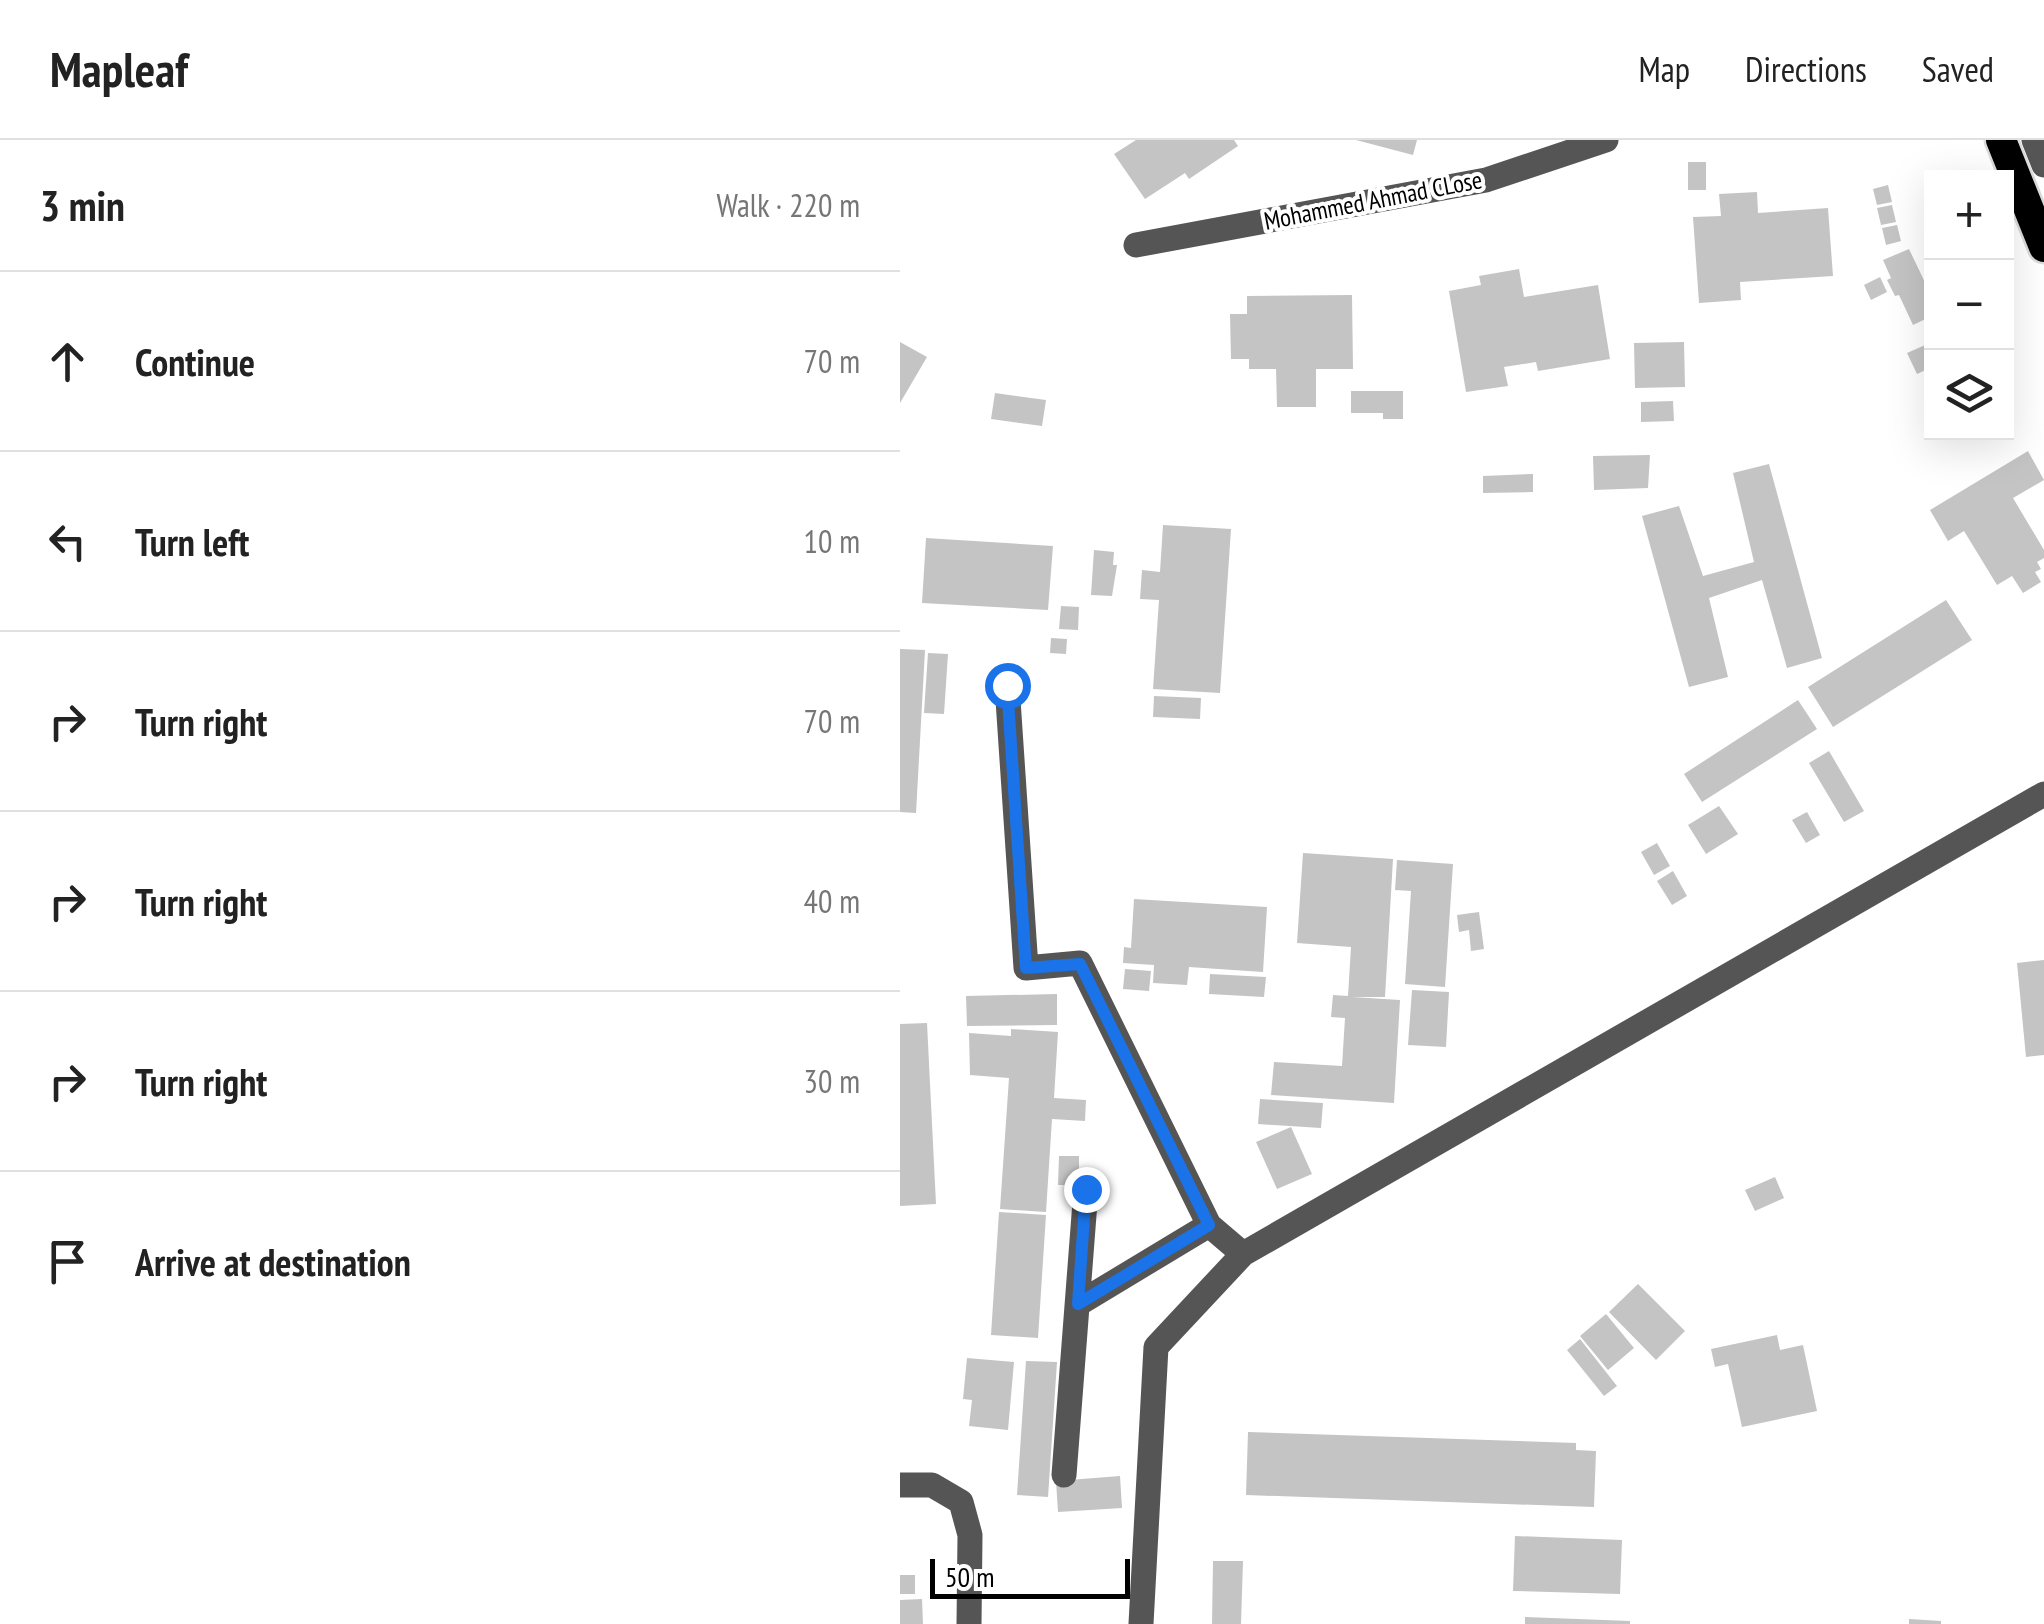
<!DOCTYPE html>
<html lang="en">
<head>
<meta charset="utf-8">
<style>
  :root { --surface:#fff; --page:#f6f6f6; --text:#222; --muted:#767676; --line:#e0e0e0 }
  body { margin:0; font-family:"PT Sans Narrow",sans-serif; background:var(--page); color:var(--text) }
  .controls { position:absolute; right:30px; top:30px; display:grid; overflow:hidden; border-radius:0px; box-shadow:0 10px 40px #0002 }
  .controls button { width:90px; height:90px; display:grid; place-items:center; padding:0; border:0; border-bottom:2px solid var(--line); background:var(--surface); color:var(--text); font:50px sans-serif }
  .scale { position:absolute; left:30px; bottom:25px; width:200px; box-sizing:border-box; padding-left:10px; border:5px solid #000; border-top:0; font-size:28px; line-height:35px; white-space:nowrap; color:#000; -webkit-text-stroke:8px #fff; paint-order:stroke }
  .stop { position:absolute; width:30px; height:30px; margin:-22px; border:8px solid #1a73e8; border-radius:50%; background:#fff }
  .stop.end { background:#1a73e8; border-color:#fff; box-shadow:0 2px 10px #0008 }
  .list { margin:0; padding:0; list-style:none }
  h2 { display:flex; justify-content:space-between; align-items:center; height:130px; margin:0; padding:0 40px; font-size:42px }
  h2 small { font-size:32px; font-weight:400; color:var(--muted) }
  .list li { display:grid; grid-template-columns:65px 1fr auto; gap:30px; align-items:center; box-sizing:border-box; height:180px; padding:0 40px; border-top:2px solid var(--line) }
  .list b { display:block; font-size:38px; white-space:nowrap }
  .list em { font-size:32px; font-style:normal; color:var(--muted) }
  .icon { flex:none; width:55px; height:55px; fill:none; stroke:currentColor; stroke-width:2; stroke-linecap:round; stroke-linejoin:round }
  .map { position:relative; flex:none; width:1144px; height:1484px; overflow:hidden }
  header { display:flex; align-items:center; gap:60px; box-sizing:border-box; height:140px; padding:0 50px; background:var(--surface); border-bottom:2px solid var(--line) }
  header strong { font-size:48px }
  nav { display:flex; gap:55px; margin-inline-start:auto; font-size:35px }
  main { display:flex }
  aside { flex:1; background:var(--surface) }
  .map>svg:first-child { display:block }
  .building { fill:#c4c4c4 }
  .lines { fill:none; stroke-linecap:round; stroke-linejoin:round }
  .highway-casing { stroke:#dbdbdb; stroke-width:35 }
  .minor { stroke:#555; stroke-width:25 }
  .highway { stroke:#000; stroke-width:30 }
  .route { stroke:#1a73e8; stroke-width:12 }
  .labels { text-anchor:middle; stroke-width:8; stroke-linejoin:round; paint-order:stroke }
  .street-label { font-size:25px; fill:#000; stroke:#fff }
</style>
</head>
<body>
<header>
<strong>Mapleaf</strong>
<nav><a>Map</a><a>Directions</a><a>Saved</a></nav>
</header>
<main>
<aside>
<h2>3 min<small>Walk · 220 m</small></h2>
<ul class="list">
<li><svg class="icon" aria-label="ahead" viewBox="0 0 24 24"><path d="M12 20V5M6 11l6-6 6 6"/></svg><div><b>Continue</b></div><em>70 m</em></li>
<li><svg class="icon" aria-label="left" viewBox="0 0 24 24"><path d="M17 20v-9H6M10 6l-5 5 5 5"/></svg><div><b>Turn left</b></div><em>10 m</em></li>
<li><svg class="icon" aria-label="right" viewBox="0 0 24 24"><path d="M7 20v-9h11M14 6l5 5-5 5"/></svg><div><b>Turn right</b></div><em>70 m</em></li>
<li><svg class="icon" aria-label="right" viewBox="0 0 24 24"><path d="M7 20v-9h11M14 6l5 5-5 5"/></svg><div><b>Turn right</b></div><em>40 m</em></li>
<li><svg class="icon" aria-label="right" viewBox="0 0 24 24"><path d="M7 20v-9h11M14 6l5 5-5 5"/></svg><div><b>Turn right</b></div><em>30 m</em></li>
<li><svg class="icon" aria-label="arrive" viewBox="0 0 24 24"><path d="M6 21V4h12l-3 4 3 4H6"/></svg><div><b>Arrive at destination</b></div></li>
</ul>
</aside>
<div class="map">
<svg width="1144" height="1484" viewBox="0 0 1144 1484">
  <rect width="100%" height="100%" fill="#fff"/>
  <path class="building" d="M236,0H334L338,6L289,39L285,33L245,59L214,14Z
    M456,0H517L513,15Z
    M788,22H806V50H788Z
    M988,45L992,62L977,65L973,49Z
    M857,52L858,73L928,68L933,136L840,142L841,160L799,163L793,77L821,76L819,54Z
    M992,65L996,82L981,85L977,68Z
    M997,85L1001,101L986,105L982,88Z
    M1009,109L1032,157V176L1013,185L999,155L995,156L987,140L991,138L983,120Z
    M619,129L624,157L698,145L710,219L638,231L636,222L604,227L608,246L566,252L549,151L581,145L579,136Z
    M980,137L987,152L971,160L964,145Z
    M452,155L453,229H416V267H377L376,229H349V219H331L330,174H347V156Z
    M0,202L27,217L0,263Z
    M784,202L785,247L735,248L734,203Z
    M1032,202V227L1017,234L1007,213Z
    M451,251H503V279H483V273H451Z
    M95,253L146,260L142,286L91,279Z
    M773,261L774,281L741,282V262Z
    M1128,311L1144,340L1113,358L1144,410V418L1137,422L1141,429L1135,432L1141,442L1123,453L1112,436L1097,445L1064,391L1048,401L1030,370Z
    M750,315L748,348L694,350L693,316Z
    M869,324L922,518L887,528L862,440L809,458L828,537L789,547L742,376L779,366L803,436L854,422L833,333Z
    M633,334V352L583,353V336Z
    M263,385L331,389L320,553L253,549L259,460L240,459L242,430L260,432Z
    M26,398L153,406L148,470L22,463Z
    M194,410L214,412L213,425H217L212,456L191,455Z
    M1046,460L1072,500L933,587L908,547Z
    M161,466L179,467L178,490L159,489Z
    M151,498L167,499L166,514L150,513Z
    M0,509L25,510L16,673L0,672Z
    M28,513L48,514L44,574L24,573Z
    M254,556L301,558L300,579L253,577Z
    M898,560L917,589L802,662L784,634Z
    M929,611L964,671L944,682L909,623Z
    M819,666L838,694L806,714L788,685Z
    M907,672L920,695L906,703L892,680Z
    M757,703L770,726L754,735L741,712Z
    M403,713L493,719L485,857H452L500,860L494,963L371,955L374,922L442,926L445,878L431,877L433,855L448,856L451,807L397,803Z
    M497,720L553,724L545,847L505,844L511,751L495,750Z
    M773,731L787,756L772,765L757,741Z
    M234,759L367,767L363,832L289,827L287,845L253,843L254,825L223,823L224,807L231,808Z
    M579,772L584,809L571,811L569,790L559,792L557,775Z
    M1144,820V915L1126,917L1117,823Z
    M225,829L251,831L249,851L223,849Z
    M310,834L366,837L364,857L309,854Z
    M512,850L549,852L546,907L508,905Z
    M157,854V885L67,886L66,856Z
    M27,883L36,1064L0,1066V884Z
    M111,889L158,892L154,958L186,960L185,981L152,979L146,1072L100,1069L109,938L70,935L69,893L111,896Z
    M360,959L423,963L421,988L358,984Z
    M391,987L412,1034L377,1049L356,1002Z
    M159,1016H179V1045H158Z
    M875,1037L884,1058L855,1071L845,1050Z
    M99,1072L146,1075L138,1198L91,1195Z
    M738,1144L785,1191L756,1220L709,1172Z
    M706,1174L734,1208L708,1230L680,1196Z
    M877,1195L880,1210L903,1205L917,1271L842,1287L828,1224L815,1227L811,1209Z
    M680,1199L717,1246L704,1256L667,1210Z
    M67,1218L114,1222L108,1290L69,1286L72,1260L63,1259Z
    M126,1221L157,1222L148,1357L117,1355Z
    M348,1292L676,1303V1310L696,1311L694,1367L346,1355Z
    M220,1336L222,1368L158,1372L156,1341Z
    M615,1396L722,1400L720,1454L613,1451Z
    M313,1421H343L341,1484H312Z
    M0,1435H15V1454H0Z
    M22,1459L23,1484H0V1460Z
    M625,1477L730,1481V1484H625Z
    M1009,1479L1041,1481V1484H1009Z"/>
  <g class="lines">
    <defs>
      <path id="highway" d="M1101,0L1144,107"/>
    </defs>
    <use href="#highway" class="highway-casing"/>
    <path class="minor" d="M1134,0L1144,25
      M236,105L586,40L706,0
      M107,545L126,828L180,823L309,1085L343,1114
      M178,1164L309,1085
      M164,1335L186,1049
      M0,1345H32L61,1362L70,1395L69,1484
      M241,1484L256,1207L343,1114L1144,654"/>
    <use href="#highway" class="highway"/>
  </g>
  <g class="lines">
    <path class="route" d="M107,545L126,828L180,824L309,1085L178,1164L186,1049"/>
  </g>
  <g class="labels">
    <g class="street-label">
      <text transform="translate(473 60) rotate(-11)" y="9">Mohammed Ahmad CLose</text>
    </g>
  </g>
</svg>
<div class="controls">
<button>+</button>
<button>−</button>
<button><svg class="icon" aria-label="layers" viewBox="0 0 24 24"><path d="M12 4l9 5-9 5-9-5zM3 14l9 5 9-5"/></svg></button>
</div>
<div class="scale">50 m</div>
<div class="stop" style="left:107px;top:545px"></div>
<div class="stop end" style="left:186px;top:1049px"></div>
</div>
</main>
</body>
</html>
